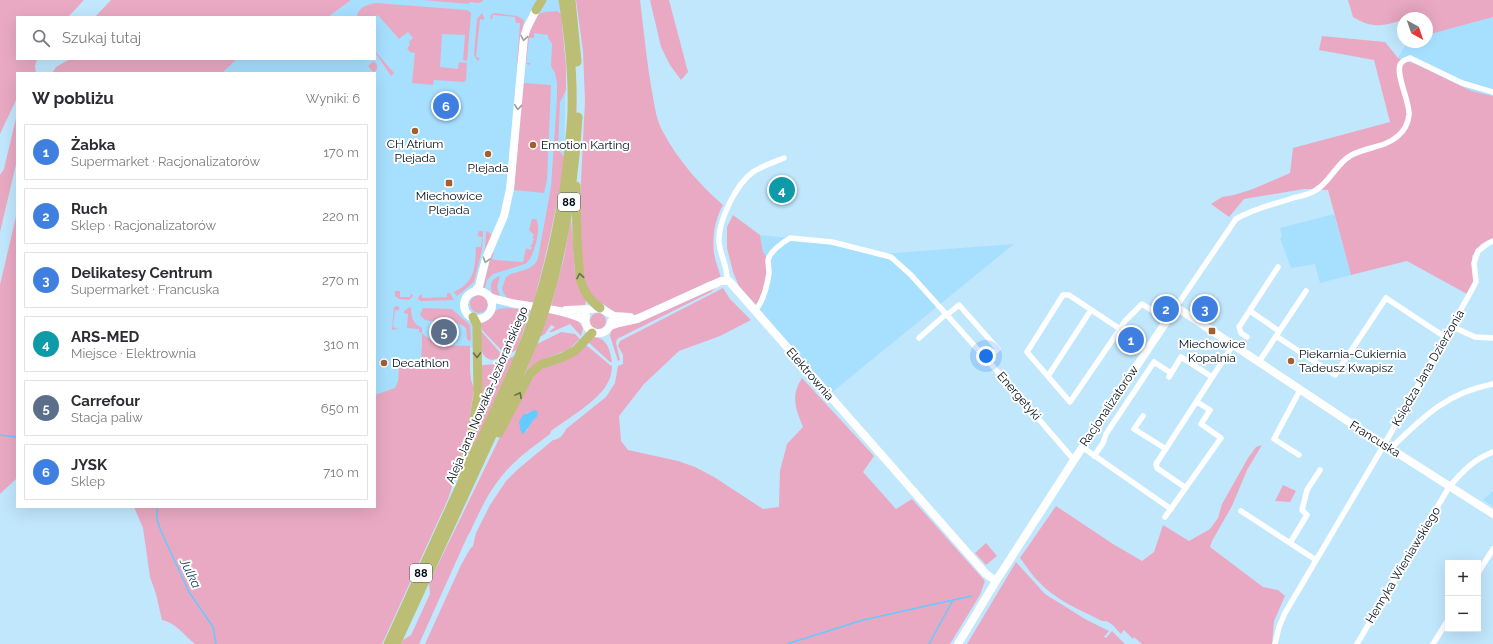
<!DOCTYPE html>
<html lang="pl">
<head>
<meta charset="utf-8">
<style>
  :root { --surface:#fff; --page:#f7f7f7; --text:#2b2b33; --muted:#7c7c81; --line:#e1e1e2; --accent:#db2777 }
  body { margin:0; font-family:Raleway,sans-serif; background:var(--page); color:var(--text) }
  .controls { position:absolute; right:12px; bottom:12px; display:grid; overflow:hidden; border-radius:0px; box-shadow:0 4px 16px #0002 }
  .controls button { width:36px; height:36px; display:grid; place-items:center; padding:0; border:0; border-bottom:1px solid var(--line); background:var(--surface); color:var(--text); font:20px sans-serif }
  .compass { position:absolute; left:1397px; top:12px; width:36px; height:36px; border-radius:50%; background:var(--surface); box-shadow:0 4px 16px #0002; rotate:140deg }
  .you { position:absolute; left:986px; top:356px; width:14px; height:14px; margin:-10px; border:3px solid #fff; border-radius:50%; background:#1a73e8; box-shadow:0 0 0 6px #1a73e833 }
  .badge { display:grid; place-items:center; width:26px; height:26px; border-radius:50%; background:var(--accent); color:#fff; font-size:13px; font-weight:700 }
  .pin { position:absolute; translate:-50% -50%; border:2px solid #fff; box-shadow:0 1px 4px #0006 }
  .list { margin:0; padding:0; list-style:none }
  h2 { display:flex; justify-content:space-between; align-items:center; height:52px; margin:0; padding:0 16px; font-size:17px }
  h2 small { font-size:13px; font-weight:400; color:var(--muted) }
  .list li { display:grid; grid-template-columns:26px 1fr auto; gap:12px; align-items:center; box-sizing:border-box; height:56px; margin:0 8px 8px; padding:0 8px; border:1px solid var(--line); border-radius:0px }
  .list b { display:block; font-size:15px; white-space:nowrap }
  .list p { margin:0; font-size:13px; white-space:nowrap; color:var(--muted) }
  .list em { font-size:13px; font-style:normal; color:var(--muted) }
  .icon { flex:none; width:22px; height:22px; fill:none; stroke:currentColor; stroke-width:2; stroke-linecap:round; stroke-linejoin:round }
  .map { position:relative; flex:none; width:1493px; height:644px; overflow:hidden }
  .search { position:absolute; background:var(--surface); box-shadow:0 4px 16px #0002; left:16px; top:16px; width:360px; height:44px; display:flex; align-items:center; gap:10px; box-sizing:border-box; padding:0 14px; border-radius:0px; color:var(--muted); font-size:15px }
  .panel { position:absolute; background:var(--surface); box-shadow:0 4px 16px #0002; left:16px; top:72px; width:360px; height:436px; border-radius:0px }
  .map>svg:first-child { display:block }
  .built { fill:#a7dfff }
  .green { fill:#e9a9c3; fill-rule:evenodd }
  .water { fill:#63cbfe }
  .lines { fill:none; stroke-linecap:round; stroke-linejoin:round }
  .stream { stroke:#63cbfe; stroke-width:1.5 }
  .street { stroke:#fff; stroke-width:5.5 }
  .secondary { stroke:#fff; stroke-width:8 }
  .primary { stroke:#bbbe74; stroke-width:9 }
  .oneway { stroke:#999fa2 }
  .oneway2 { stroke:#676f4a }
  .poi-dot { fill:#a45f31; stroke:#fff; stroke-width:1.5 }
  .labels { text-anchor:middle; stroke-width:4; stroke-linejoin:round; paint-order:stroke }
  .shield { fill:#fff; stroke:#4c565d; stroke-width:1 }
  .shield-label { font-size:11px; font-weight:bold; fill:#000e17 }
  .poi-label { font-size:12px; fill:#000e17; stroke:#fff }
  .street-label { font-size:12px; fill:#000e17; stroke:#fff }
  .water-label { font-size:13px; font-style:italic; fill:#1e495f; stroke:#fff }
</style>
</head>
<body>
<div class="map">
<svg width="1493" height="644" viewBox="0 0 1493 644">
  <rect width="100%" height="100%" fill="#c1e7fd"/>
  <path class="built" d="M351,0H559L566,67L564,164L536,294L530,313L514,310L481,325L482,349L436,343L422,333L421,346L422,350L419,383L375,398V73H222L237,59H375V17H328Z
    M1493,17V96L1471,91L1418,65L1398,58L1407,42H1427V35Z
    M1334,214L1351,275L1320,283L1315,264L1291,268L1280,238L1282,237L1280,228Z
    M760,235L832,242L881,254L1014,244L831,393L758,307L768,259L763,252Z
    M1493,491V506L1483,500Z"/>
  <path class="green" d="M0,0H84L68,17H17V59H37L35,66L36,73H17V98L0,134Z
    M111,0H351L328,17H95Z
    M423,0H483L482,2L478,3L469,2V4Z
    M576,0H640C644,32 647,65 653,97C655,109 657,121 663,132C678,160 699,184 723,205C715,219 712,237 714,253C715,261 719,270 721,278L708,282L641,313L630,316L614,313L605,305L596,301L590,294L585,280L581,263L580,200L585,101L583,51Z
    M650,0H669L688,72L681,80L670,65L661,47Z
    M1348,0H1493V17L1427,35V18H1403V20C1382,26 1373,29 1353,17Z
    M375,3L467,10L471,13L467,61L463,60L465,35L442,34L440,67L458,69L459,62L467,63L466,80L464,82L434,80L433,85L412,83L415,53L410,52L407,48L410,45L409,42L413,38L408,32L399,39L378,15L375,18L357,17C358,7 367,5 375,3Z
    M557,11L561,14L566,67V90L560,102L558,149L564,157V164C556,211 546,258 533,304C520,302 505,303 502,288L506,277C515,270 534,272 538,258L551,187L557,98V83L555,73L551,66L552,44L548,38V35L534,33V38H529L526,63H531L529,65L525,63C526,51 528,18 541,13C546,11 552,12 557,11Z
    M482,13L484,18V20L480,19L476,57L480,58L478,61L476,59L474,54L477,19Z
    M494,13L517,16L524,20L519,61L517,63L520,23H516L515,17L493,15L492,19H490L491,15Z
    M1322,36L1385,42L1398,58L1418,65L1471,91L1493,96V239L1481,244L1472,256V267L1474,281L1467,294L1407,261L1351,275L1328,190L1304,189L1244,199L1229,217L1211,204L1222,197L1234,195L1253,189L1290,173L1293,148L1390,122L1374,60L1319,50Z
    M375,51L394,73L391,76L375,52Z
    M70,59H237L222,73H52L56,67Z
    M374,61L377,65V69L374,73L368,66Z
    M523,83L551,85L547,180L544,193L514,190Z
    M17,114V160L0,232V175L4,169Z
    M17,212V478L0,494V285Z
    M733,215L760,235L763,252L768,259L769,272L758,307L739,286L733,272L727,248V227Z
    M571,218L575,274L578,284L586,300L585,305L574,308L551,306L564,258Z
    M532,219H536C542,227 534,259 525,264L493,274L487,280L485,288H483L492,252L494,253L492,259L494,260L523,262L526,248L530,250L532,248L530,246L533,243L532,242L534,239L532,237L534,235L529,230Z
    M479,231H483L482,250L474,282L457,296L454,292C475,282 475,268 476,247H481L482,237L477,236Z
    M487,231L492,235L482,263L485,248L486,232Z
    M500,276L497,287L500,297L493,296C489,287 490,279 500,276Z
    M716,287L711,292L617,339L616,343L620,360L618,361L610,336L611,331L615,327Z
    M723,288L730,299L751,320L720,336L679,351L644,384L619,416L621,441L628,450L678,461L695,467L714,477L763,509L779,507L780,471L787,444L803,427C796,409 790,397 802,378L874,456L863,472L896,509L912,499L985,581L980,595L950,644H425L461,565L470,549L473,546L476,533L490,505L506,481L517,470L553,440C559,440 564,434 566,429L606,397L615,383L618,366L623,364V355L618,346L620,341Z
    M395,291H400V297H410L411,293L413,296L409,300L399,299L395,296Z
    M447,293H450L454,300L421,301L418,299L419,296L422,294V298L447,297Z
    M470 304a9 9 0 1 1 18 0a9 9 0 1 1-18 0Z
    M397,306L399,307V310H395L393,327L398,329L392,330L394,307Z
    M410,307L411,308C411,317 413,324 422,328V333C437,347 451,345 470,346V370L471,380L474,388L469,422L460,462L448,499L382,644H195C184,635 176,623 162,620L156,594L150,577L143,528L134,507H375V395L395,388L398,381L399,366L421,368L422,333L419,332V329L407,328L408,314L404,313V311Z
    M423,308L451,309L453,310L470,325L471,340L469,341L467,339L466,328C450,315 431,329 420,315Z
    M508,308L530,310L517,350L506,355L482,330L481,324L498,309Z
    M590 321a8 8 0 1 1 16 0a8 8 0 1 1-16 0Z
    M548,313C562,315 576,314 583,328L581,336L570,324L552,332H549L555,327L551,325L545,334L538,338Z
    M481,332H482L504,357L492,360C478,357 481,343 481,332Z
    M561,332L575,334L580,339L569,349L547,358L518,391L537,344Z
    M595,337C608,339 610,351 612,362H610L587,341Z
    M585,344L610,365L612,366C612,372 610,379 607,384C598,401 567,419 551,431L550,434C533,447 514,460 501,477C487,494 479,513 470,532L468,535L419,644H401L403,640L411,635L430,594L429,583L500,437L534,376L537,372ZM531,412L533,420L529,425L527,431L521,432L526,413Z
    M514,356L511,365L472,451L481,367L483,365L497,364Z
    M1262,445L1247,470L1232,506L1212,541L1210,547L1263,587L1278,590L1285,596L1274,621L1272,644H1142L1134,637L1133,639L1124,630L1121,634C1115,628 1111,620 1102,621C1078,609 1055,600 1037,580C1030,573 1026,565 1020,558L1056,506L1113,544L1142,561L1154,552L1163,525L1189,541L1210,529L1218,518L1222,504L1248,458L1256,447Z
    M1283,485L1296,491L1290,502L1275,501Z
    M986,543L997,556L986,565L975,553Z
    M1016,562L1045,594L1085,619L1109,631L1104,637L1106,638L1112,631L1125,644H967Z"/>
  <path class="water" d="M535,410L538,412L537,417C530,422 529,429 523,434L521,432L519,422L523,415Z"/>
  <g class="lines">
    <path class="stream" d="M0,435L17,437
      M157,507V520L161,531L189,592L213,627L216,644
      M787,644L863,620L971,596
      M929,644L953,600"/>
    <path class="street" d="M727,281C728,267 720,255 719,242C718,221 736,184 753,172C762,166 774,162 784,158
      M1306,291L1276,336L1335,375L1386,298L1445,337
      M1176,307L1236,219C1255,208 1272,205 1293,198C1301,196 1309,195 1316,190C1330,182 1336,164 1350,156C1364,147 1385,148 1398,136C1404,131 1408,124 1409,115C1410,102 1396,76 1400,65C1402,60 1406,60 1410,58L1462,83L1493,92
      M755,311C764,300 767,287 769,273C769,269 768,264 768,260C770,251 782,243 790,238L832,242L891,257L911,275L946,314L1005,380L1074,460
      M1250,311L1279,331
      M947,315L959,305L998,349L986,359
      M1451,326L1475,337L1493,338
      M1120,329L1069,295H1063L1027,352L1070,402L1120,329L1125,321L1142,304L1167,320
      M1247,337L1241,333L1239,327L1278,267
      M919,338L946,314
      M1259,362L1276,336
      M1048,376L1091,310
      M1169,377L1181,357L1212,377
      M1143,416L1134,429L1166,449
      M1082,447L1171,509
      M1390,449C1423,417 1446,393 1493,384
      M1299,455L1274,439L1300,390
      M1094,456L1103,443L1106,434L1154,362L1171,373
      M1186,488L1157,468L1156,464L1233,345
      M1241,511L1316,560
      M1165,517L1221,438L1201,424L1210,410L1197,402
      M1290,543L1307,515L1302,510L1307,490L1320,470
      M1478,573L1493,549
      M1275,644L1279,627L1285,613L1384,445L1469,295L1476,282L1474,263L1478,251L1487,244L1493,241
      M1357,644L1449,487C1463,471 1474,459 1493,452
      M1433,644L1448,620"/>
    <path class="secondary" d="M464 305a14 14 0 1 1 28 0a14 14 0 1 1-28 0Z
      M474,292L479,286L486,258L504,216L510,189L524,37L527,28L536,10
      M490,297C497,300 504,301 511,303C536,307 562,309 585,320
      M566,310L591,309L600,308L614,316L630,317
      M586,316C581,334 607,341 611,322
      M610,326L619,323L637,319L721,281H729L986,574L996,581
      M958,644L996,581L1074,460L1176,307L1355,426L1493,514"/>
    <path class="primary" d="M571,0L577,62
      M536,10L542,0
      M576,186L577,241L580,278C583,290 590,301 600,308
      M499,433L530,374L540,365L563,357L576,350L592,333
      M461,475L472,432L478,394L477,331V325L473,317
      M388,644L514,368C543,301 559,232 568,160C569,143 572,126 572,109C573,73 569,36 563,0
      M396,644C428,574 461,503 493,433C509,396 528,359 541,322C563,256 574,186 578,117"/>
  </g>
  <defs><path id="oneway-chevron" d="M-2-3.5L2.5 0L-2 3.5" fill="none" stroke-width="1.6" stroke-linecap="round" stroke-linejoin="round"/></defs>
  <g class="oneway">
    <use href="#oneway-chevron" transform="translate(524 38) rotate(100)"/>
    <use href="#oneway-chevron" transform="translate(518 107) rotate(96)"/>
    <use href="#oneway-chevron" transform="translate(486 260) rotate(107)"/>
  </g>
  <g class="oneway2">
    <use href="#oneway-chevron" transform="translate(580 276) rotate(-101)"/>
    <use href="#oneway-chevron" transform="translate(477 355) rotate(89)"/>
    <use href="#oneway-chevron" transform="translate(519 395) rotate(-62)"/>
  </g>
  <g class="poi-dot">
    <circle cx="415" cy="131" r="4"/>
    <circle cx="533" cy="145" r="4"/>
    <circle cx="488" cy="154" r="4"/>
    <rect x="445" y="179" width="8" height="8" rx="2"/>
    <rect x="1208" y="327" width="8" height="8" rx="2"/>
    <circle cx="1291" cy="361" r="4"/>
    <circle cx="384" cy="363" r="4"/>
  </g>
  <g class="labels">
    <g class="shield">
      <rect x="558" y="193" width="22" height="18" rx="3"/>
      <rect x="410" y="564" width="22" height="18" rx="3"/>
    </g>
    <g class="shield-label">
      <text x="569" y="206">88</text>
      <text x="421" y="577">88</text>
    </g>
    <g class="poi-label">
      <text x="415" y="148">CH Atrium<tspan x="415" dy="14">Plejada</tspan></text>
      <text x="541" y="149" text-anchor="start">Emotion Karting</text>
      <text x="488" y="172">Plejada</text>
      <text x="449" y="200">Miechowice<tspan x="449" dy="14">Plejada</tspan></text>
      <text x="1212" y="348">Miechowice<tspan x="1212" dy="14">Kopalnia</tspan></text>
      <text x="1299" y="358" text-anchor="start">Piekarnia-Cukiernia<tspan x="1299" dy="14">Tadeusz Kwapisz</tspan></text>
      <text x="392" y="367" text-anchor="start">Decathlon</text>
    </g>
    <g class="street-label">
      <text transform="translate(1428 368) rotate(-60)" y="4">Księdza Jana Dzierżonia</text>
      <text transform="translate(810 374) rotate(49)" y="4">Elektrownia</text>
      <text transform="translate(487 395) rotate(-67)" y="4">Aleja Jana Nowaka-Jeziorańskiego</text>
      <text transform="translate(1019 396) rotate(49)" y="4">Energetyki</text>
      <text transform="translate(1109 406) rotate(-56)" y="4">Racjonalizatorów</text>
      <text transform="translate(1375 439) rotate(32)" y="4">Francuska</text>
      <text transform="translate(1403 565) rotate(-59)" y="4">Henryka Wieniawskiego</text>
    </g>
    <g class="water-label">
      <text transform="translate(191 573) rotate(64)" y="5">Julka</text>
    </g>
  </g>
</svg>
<div class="controls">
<button>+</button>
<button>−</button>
</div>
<svg class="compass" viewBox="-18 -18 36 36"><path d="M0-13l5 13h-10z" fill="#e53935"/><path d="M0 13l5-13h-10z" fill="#7c7c81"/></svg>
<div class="you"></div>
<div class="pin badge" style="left:1131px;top:340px;background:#3f7fe0">1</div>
<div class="pin badge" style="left:1166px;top:309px;background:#3f7fe0">2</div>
<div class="pin badge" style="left:1205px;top:309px;background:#3f7fe0">3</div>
<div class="pin badge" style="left:782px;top:190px;background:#0f9aa8">4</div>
<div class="pin badge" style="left:444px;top:332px;background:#5c6f8a">5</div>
<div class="pin badge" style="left:446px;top:106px;background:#3f7fe0">6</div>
<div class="search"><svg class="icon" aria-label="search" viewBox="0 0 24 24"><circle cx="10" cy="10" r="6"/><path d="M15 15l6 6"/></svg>Szukaj tutaj</div>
<section class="panel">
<h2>W pobliżu<small>Wyniki: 6</small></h2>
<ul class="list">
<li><span class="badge" style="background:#3f7fe0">1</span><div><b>Żabka</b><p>Supermarket · Racjonalizatorów</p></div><em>170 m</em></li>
<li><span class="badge" style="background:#3f7fe0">2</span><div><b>Ruch</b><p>Sklep · Racjonalizatorów</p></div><em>220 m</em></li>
<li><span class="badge" style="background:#3f7fe0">3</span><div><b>Delikatesy Centrum</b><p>Supermarket · Francuska</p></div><em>270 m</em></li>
<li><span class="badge" style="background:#0f9aa8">4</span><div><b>ARS-MED</b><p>Miejsce · Elektrownia</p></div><em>310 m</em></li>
<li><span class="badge" style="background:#5c6f8a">5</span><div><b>Carrefour</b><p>Stacja paliw</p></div><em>650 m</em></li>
<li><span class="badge" style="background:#3f7fe0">6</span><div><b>JYSK</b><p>Sklep</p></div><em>710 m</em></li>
</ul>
</section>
</div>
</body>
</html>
